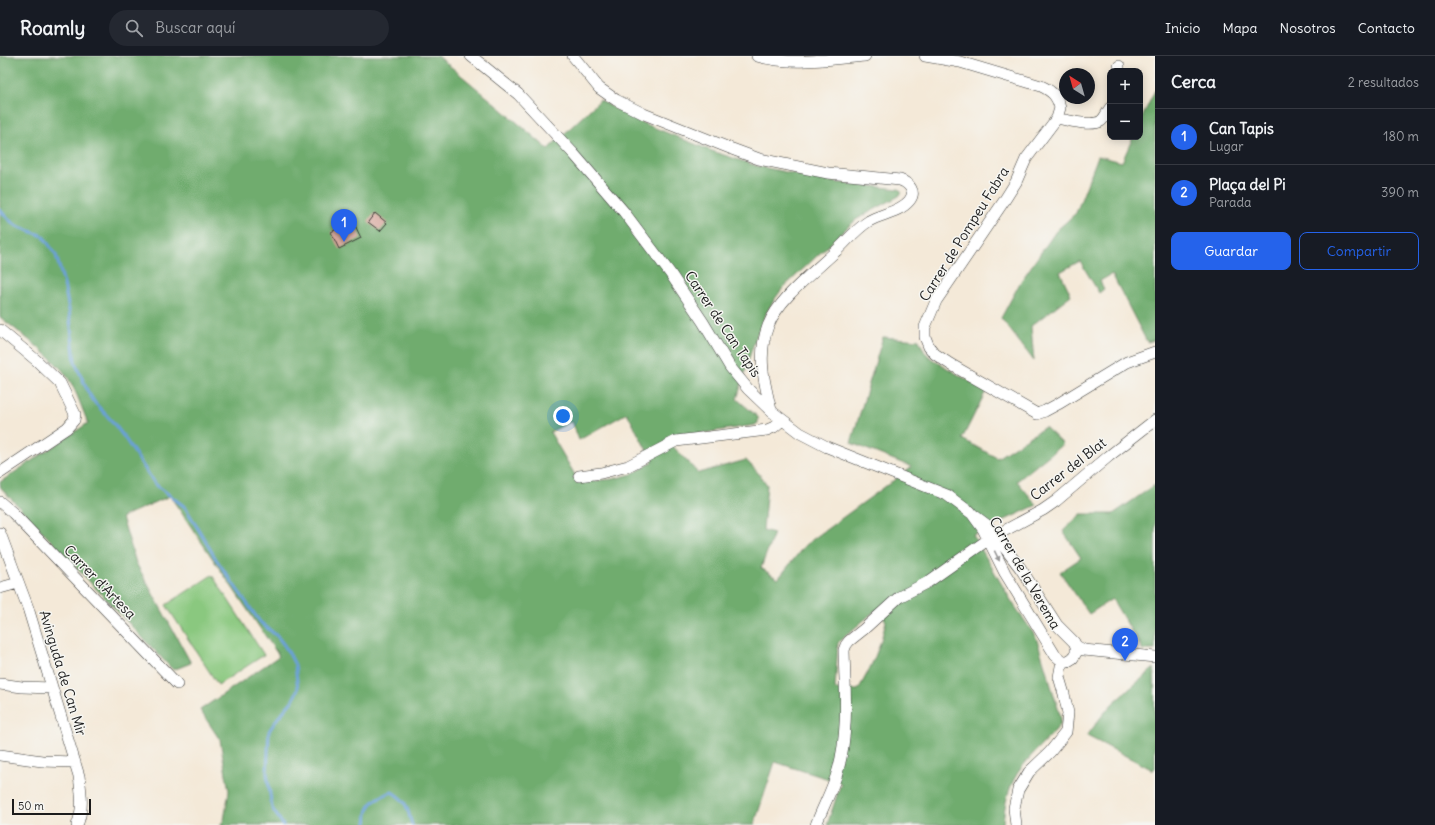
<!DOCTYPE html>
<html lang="es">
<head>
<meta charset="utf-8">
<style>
  :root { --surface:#171b24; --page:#242831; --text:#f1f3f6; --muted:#9ea1a6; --line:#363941; --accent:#2563eb }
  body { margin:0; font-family:Delius,sans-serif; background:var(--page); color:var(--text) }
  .controls { position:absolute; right:12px; top:12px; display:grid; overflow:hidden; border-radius:8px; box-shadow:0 2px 10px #0003 }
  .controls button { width:36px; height:36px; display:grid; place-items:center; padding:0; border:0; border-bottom:1px solid var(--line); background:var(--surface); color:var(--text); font:20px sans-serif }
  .compass { position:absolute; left:1059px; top:12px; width:36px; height:36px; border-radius:50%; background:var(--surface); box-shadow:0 2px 10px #0003; rotate:323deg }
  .scale { position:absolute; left:12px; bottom:10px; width:79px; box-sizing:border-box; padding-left:4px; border:2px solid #1c1c1c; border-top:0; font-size:11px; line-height:14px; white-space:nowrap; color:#1c1c1c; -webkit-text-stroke:3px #f6f6f2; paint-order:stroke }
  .you { position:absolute; left:563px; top:360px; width:14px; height:14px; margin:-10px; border:3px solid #fff; border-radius:50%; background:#1a73e8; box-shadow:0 0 0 6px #1a73e833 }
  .badge { display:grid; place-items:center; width:26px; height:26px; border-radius:50%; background:var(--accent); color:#fff; font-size:13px; font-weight:700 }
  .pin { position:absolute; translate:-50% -33px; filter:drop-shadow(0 1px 2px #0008) }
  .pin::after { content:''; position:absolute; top:21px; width:14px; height:12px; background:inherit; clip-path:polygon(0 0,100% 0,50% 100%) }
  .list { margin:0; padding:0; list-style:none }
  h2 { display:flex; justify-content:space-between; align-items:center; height:52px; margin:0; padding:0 16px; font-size:17px }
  h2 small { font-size:13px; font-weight:400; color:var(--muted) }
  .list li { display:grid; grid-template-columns:26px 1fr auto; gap:12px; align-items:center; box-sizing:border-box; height:56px; padding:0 16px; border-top:1px solid var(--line) }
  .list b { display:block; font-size:15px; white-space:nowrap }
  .list p { margin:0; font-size:13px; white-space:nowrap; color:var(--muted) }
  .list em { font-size:13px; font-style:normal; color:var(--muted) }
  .actions { display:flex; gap:8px; padding:12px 16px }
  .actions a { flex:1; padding:9px 0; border:1px solid var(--accent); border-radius:8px; text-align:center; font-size:14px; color:var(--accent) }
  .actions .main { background:var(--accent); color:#fff }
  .icon { flex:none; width:22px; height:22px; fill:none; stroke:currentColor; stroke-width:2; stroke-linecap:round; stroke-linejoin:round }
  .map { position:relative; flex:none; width:1155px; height:769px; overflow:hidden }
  header { display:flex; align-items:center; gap:24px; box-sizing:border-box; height:56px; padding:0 20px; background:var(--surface); border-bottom:1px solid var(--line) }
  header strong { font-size:19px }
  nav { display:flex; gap:22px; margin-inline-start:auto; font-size:14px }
  .search { width:280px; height:36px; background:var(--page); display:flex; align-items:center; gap:10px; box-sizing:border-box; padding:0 14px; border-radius:22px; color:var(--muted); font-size:15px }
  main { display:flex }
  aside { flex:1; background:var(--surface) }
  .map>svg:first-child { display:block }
  .green { fill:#8ac87f; stroke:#53724e }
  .forest { fill:#6fac6e; stroke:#466445; fill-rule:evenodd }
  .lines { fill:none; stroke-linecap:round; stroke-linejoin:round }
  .stream { stroke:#6ba0d8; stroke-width:3 }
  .building { fill:#d5a399 }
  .street-casing { stroke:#3c3b38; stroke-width:12 }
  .street { stroke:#fff; stroke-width:11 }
  .oneway { fill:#999 }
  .labels { text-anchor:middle; stroke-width:3; stroke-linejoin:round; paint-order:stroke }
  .street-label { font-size:14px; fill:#1c1c1c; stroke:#f6f6f2 }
</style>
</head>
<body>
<header>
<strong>Roamly</strong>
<div class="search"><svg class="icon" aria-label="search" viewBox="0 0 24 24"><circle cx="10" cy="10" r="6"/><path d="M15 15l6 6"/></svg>Buscar aquí</div>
<nav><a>Inicio</a><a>Mapa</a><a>Nosotros</a><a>Contacto</a></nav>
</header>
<main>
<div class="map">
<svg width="1155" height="769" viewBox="0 0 1155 769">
  <rect width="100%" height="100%" fill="#f6f6f2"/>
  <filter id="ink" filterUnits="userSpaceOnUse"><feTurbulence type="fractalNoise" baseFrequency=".025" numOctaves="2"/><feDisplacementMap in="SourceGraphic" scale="8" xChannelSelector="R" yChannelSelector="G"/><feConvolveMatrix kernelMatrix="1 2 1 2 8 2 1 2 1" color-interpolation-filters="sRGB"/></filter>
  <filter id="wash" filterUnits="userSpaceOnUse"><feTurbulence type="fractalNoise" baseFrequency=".012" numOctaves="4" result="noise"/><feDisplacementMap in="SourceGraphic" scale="16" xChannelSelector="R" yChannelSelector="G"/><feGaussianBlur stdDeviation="0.9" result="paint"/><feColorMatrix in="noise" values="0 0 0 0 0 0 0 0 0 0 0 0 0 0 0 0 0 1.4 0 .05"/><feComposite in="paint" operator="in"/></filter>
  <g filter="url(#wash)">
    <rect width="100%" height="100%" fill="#f4e9d8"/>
    <path class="green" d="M212,519L264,599L218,629L166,549Z"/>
    <path class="forest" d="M0,0H438L498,50L548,93L600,44L633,63L712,95L757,110L834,126L899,133L902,136L899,140L857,163L849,170L784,231C757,262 749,305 737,343L758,361V367L755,369L666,383L698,417L746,404L761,420L767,429L763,474L774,477L761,512L778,523L805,489L912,411L851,387L883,281L919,284L924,295L932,303L986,335L962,383L997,402L1045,371L1063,388L1017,425L1037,449L973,479L1012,546L1036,581L1061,662L1060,669C1048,684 1033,696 1022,711C1009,727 1004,749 1003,769H827L841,727L775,706L754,769H220L224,764L229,735L220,684L200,654L279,600L170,440L122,461L136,507L191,607L173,614L1,432L0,426L88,367C81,351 75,329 63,315C45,295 21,278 0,261ZM627,357L653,406L632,418L613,423L579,426L550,376L572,365L579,384ZM876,554L886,565C880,592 872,610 858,634L835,633L838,587L843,582Z
      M1155,34V284L1147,286L1112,218L1100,225L1104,233L1099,237L1080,205L1060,216L1071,239L1031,270L1034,305L1001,262L1021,225L1056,175L1076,157L1098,100L1122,106L1133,81H1140V66Z
      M1155,429V594H1143L1112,543L1089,558L1060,516L1081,502L1063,475L1081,458H1113Z
      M1154,612L1155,712L1153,714L1087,680L1101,661L1113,647Z"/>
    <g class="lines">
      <path class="stream" d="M0,154L9,164L17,170L43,180L56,199L64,228L69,254L75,306L88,336L95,347L111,364L124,381L155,428L185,451L216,503L260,566L277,580L284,589L290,599L295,609L298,633L293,644L277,663L269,675L267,717L272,752L283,769
        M367,769C364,749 375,742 392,736C408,746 407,752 412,769"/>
    </g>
    <g id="blocks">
      <path class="building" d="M375,157L387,167L380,175L368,166Z
        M353,165L361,182L339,193L331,176Z"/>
    </g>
  </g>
  <g filter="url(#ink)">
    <use href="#blocks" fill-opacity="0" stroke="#3c3b38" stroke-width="1"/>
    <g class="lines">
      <defs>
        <path id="street" d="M471,0L518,38L573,97L624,156L670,217L703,266L730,311L748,333L771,355L800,377L827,391L947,439L987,469L1021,513L1057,569L1074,586L1076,590V597L1073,602L1068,605H1062L1055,599L1005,517L983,473L970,455
          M573,0L599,32L616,44L644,58L732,93L759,103L828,117L900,124C909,127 917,136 909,145C900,156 881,158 869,165C856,173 846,186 835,196C814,216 778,243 768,270C757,299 764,326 771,354
          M757,0C792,10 830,3 865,0
          M925,0L960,6L1041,30C1052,35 1057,40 1060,52L1057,62L1026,103L1016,126L1004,145L936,245L925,271V281L929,291L935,298L950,308L1037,358L1045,355L1058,348L1127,306L1155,296
          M1119,15V10
          M1057,62C1066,64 1092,71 1101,65C1105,62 1107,56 1110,52
          M0,274L36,304L60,327L75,358L74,364L67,372L0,417
          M579,420L601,417L628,410L676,385L767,374L774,371L782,364
          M0,446L13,457L60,506L177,628
          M0,477L28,552L79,720C81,736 84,753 77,769
          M0,532L18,527
          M1076,590L1084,594L1155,601
          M0,628L22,631L52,632
          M0,699L42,705L75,706
          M816,769C823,750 833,733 838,714C849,676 845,633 844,594L846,589L849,585L864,573L899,541L928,526L989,483L1043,454L1056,445L1109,400L1155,364
          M1016,769L1014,752L1018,734L1029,716L1050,696L1066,676L1068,657L1064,638L1059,621L1062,605"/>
      </defs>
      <use href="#street" class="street-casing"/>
      <use href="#street" class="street"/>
    </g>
    <defs><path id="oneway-solid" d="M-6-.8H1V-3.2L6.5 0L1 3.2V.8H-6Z"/></defs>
    <use class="oneway" href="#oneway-solid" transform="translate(997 500) rotate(64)"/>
  </g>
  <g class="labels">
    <g class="street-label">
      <text transform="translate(964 178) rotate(-58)" y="5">Carrer de Pompeu Fabra</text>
      <text transform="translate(723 268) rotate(56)" y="5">Carrer de Can Tapis</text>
      <text transform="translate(1068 413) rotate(-38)" y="5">Carrer del Blat</text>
      <text transform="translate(1025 517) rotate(60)" y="5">Carrer de la Verema</text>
      <text transform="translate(100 526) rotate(46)" y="5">Carrer d'Artesa</text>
      <text transform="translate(63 617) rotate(73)" y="5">Avinguda de Can Mir</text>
    </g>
  </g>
</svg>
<div class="controls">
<button>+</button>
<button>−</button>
</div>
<svg class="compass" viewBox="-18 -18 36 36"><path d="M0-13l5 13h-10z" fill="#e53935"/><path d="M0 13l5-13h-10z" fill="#9ea1a6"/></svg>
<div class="scale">50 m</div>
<div class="you"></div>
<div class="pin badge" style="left:344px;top:186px">1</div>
<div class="pin badge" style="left:1125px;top:605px">2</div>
</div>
<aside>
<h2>Cerca<small>2 resultados</small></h2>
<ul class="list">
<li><span class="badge">1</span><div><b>Can Tapis</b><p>Lugar</p></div><em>180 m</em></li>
<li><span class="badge">2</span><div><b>Plaça del Pi</b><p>Parada</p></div><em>390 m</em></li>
</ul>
<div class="actions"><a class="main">Guardar</a><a>Compartir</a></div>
</aside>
</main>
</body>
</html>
